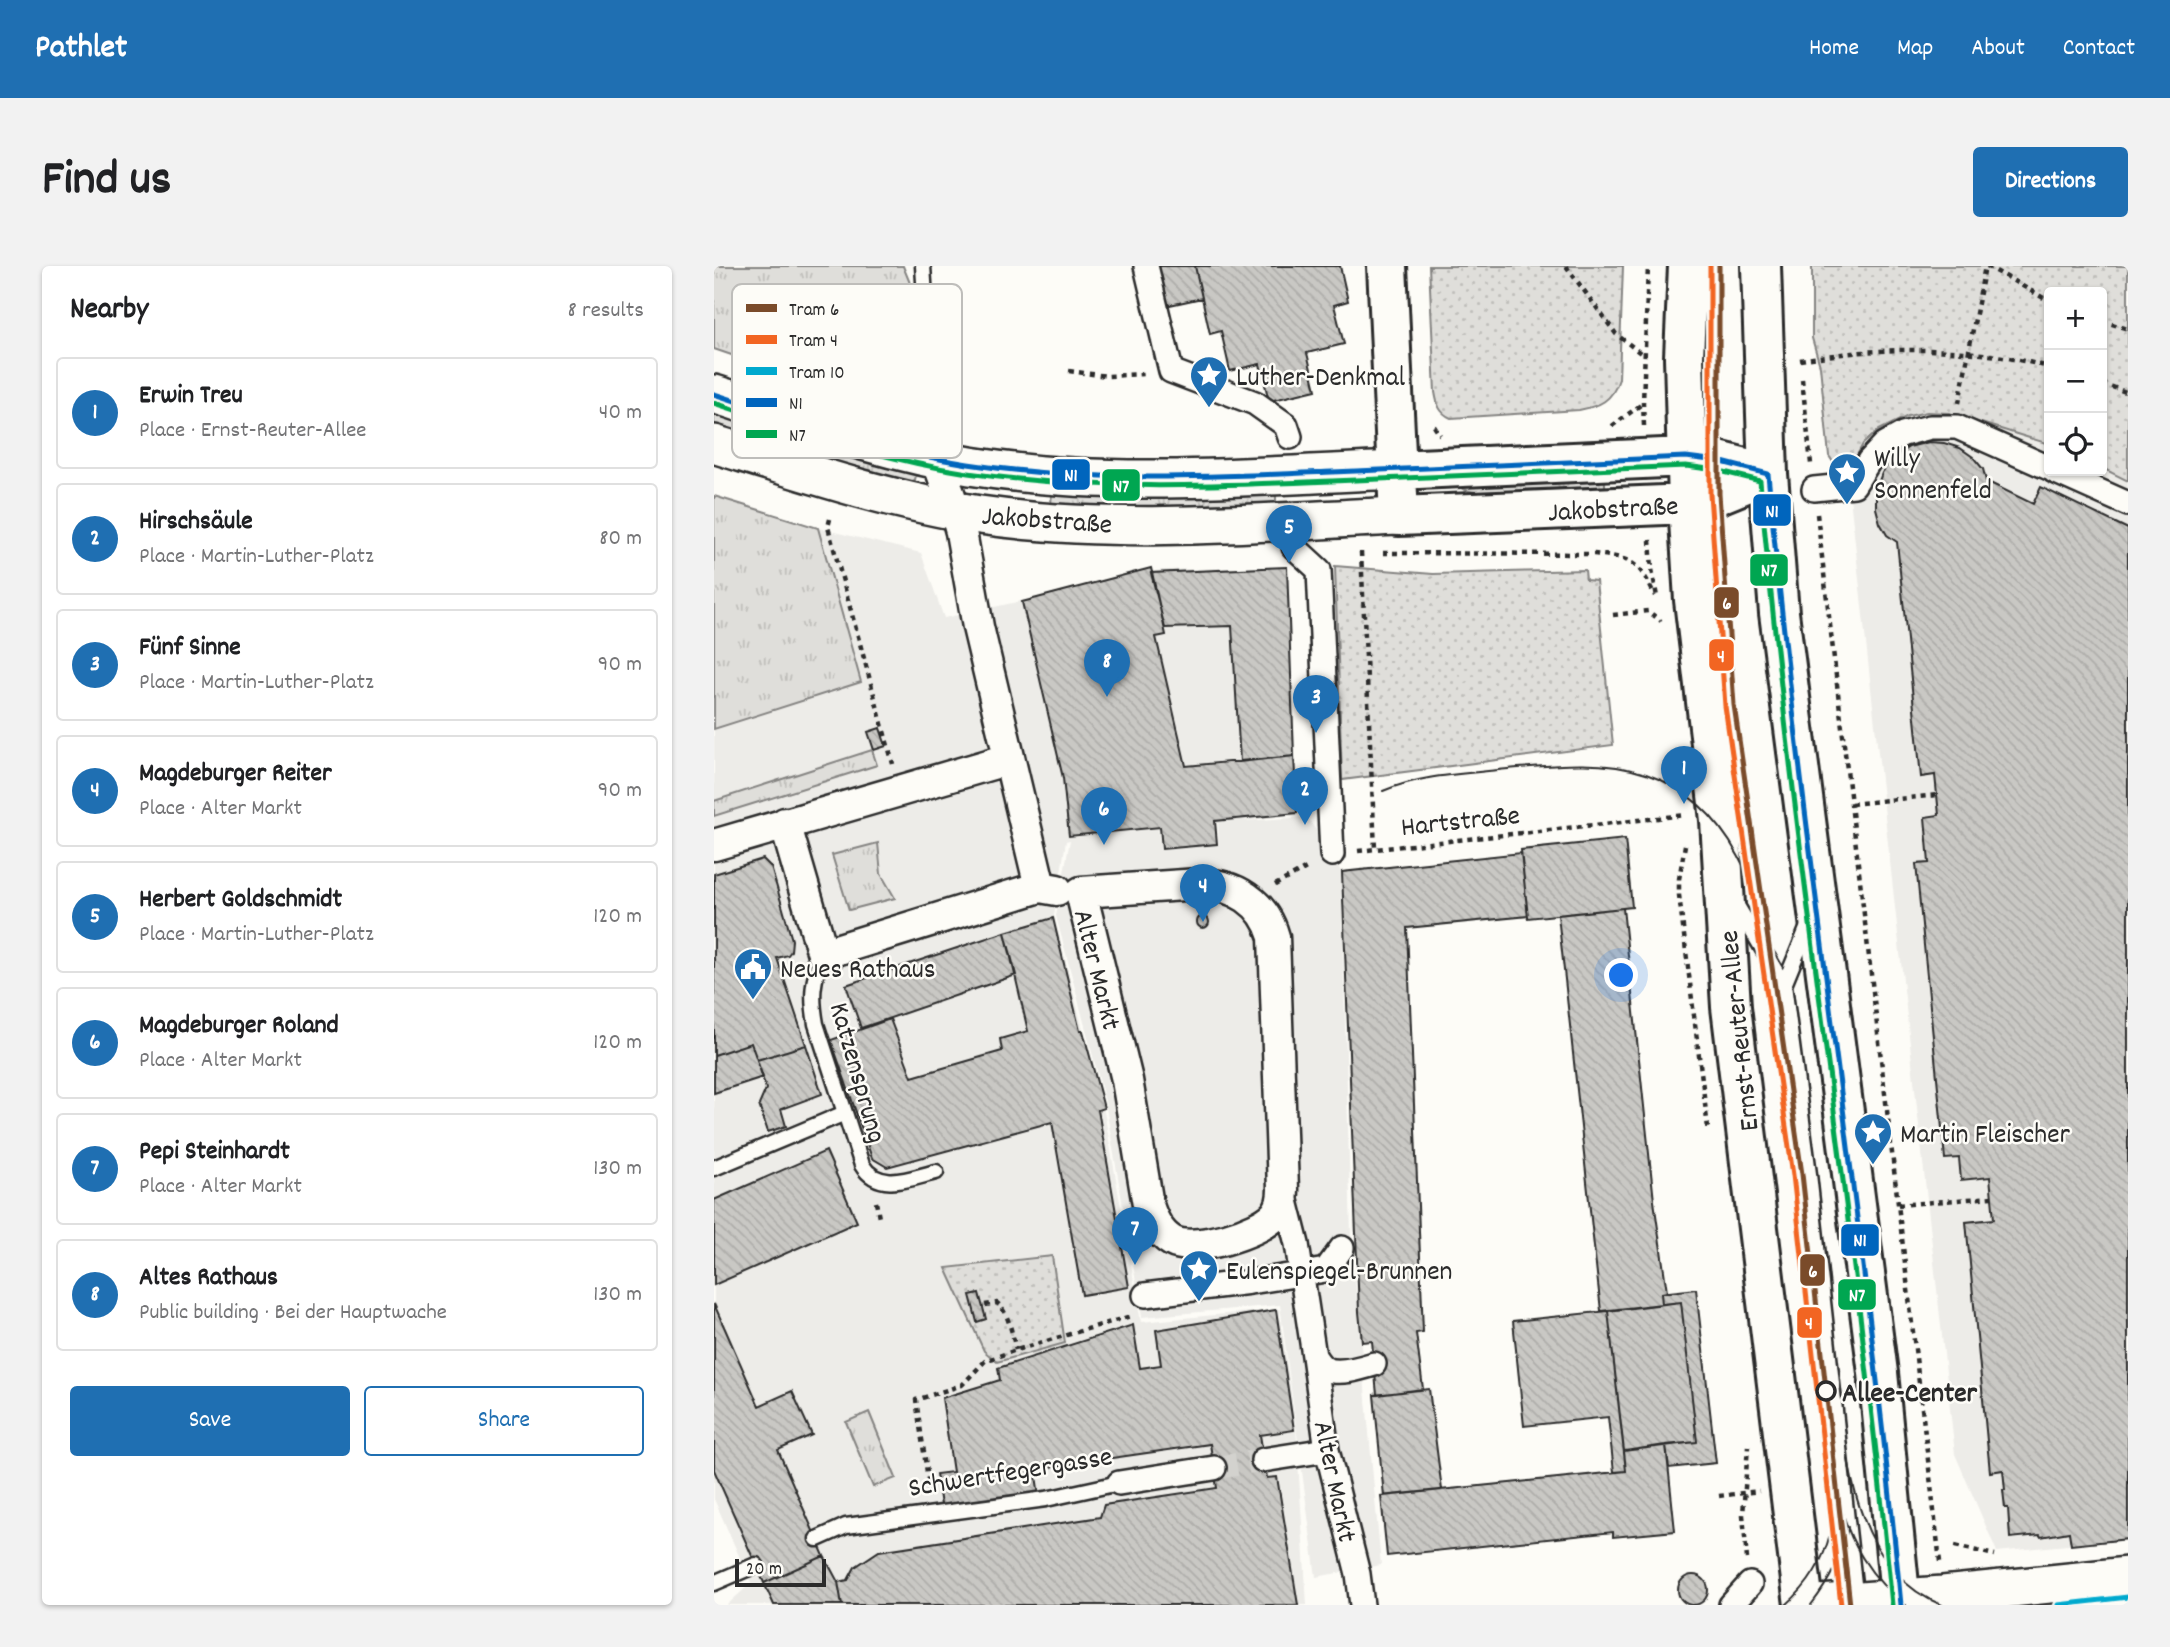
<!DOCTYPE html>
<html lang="en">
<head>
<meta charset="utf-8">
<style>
  :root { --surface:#fff; --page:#f2f2f2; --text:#202124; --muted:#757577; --line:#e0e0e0; --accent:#1f6fb2 }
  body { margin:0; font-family:Dekko,sans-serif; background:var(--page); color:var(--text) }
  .controls { position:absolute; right:21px; top:21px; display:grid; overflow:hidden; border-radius:7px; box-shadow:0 2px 5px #0004 }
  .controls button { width:63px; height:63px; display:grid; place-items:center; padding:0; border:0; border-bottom:2px solid var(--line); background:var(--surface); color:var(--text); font:35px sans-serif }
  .scale { position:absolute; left:21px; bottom:18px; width:91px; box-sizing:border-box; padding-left:7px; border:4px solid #2b2b2b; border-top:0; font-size:19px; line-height:24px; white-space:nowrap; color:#2b2b2b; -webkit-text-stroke:5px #fdfcf7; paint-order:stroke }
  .you { position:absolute; left:908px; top:710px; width:24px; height:24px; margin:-18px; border:5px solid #fff; border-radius:50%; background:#1a73e8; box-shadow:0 0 0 10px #1a73e833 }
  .badge { display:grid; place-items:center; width:46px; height:46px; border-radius:50%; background:var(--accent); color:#fff; font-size:23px; font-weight:700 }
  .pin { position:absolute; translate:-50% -58px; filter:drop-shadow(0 2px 4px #0008) }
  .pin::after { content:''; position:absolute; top:37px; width:24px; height:21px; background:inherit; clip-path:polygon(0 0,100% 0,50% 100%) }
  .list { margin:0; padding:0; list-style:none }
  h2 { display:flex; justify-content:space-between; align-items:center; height:91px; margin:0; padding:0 28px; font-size:30px }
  h2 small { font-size:23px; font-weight:400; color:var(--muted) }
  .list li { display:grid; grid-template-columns:46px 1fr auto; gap:21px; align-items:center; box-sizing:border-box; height:112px; margin:0 14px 14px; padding:0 14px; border:2px solid var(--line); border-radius:7px }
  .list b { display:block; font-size:26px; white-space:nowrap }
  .list p { margin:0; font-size:23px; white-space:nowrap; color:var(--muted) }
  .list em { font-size:23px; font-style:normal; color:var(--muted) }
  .actions { display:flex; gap:14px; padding:21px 28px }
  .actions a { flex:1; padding:16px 0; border:2px solid var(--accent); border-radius:7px; text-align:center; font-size:24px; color:var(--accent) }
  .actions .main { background:var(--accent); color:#fff }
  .icon { flex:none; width:38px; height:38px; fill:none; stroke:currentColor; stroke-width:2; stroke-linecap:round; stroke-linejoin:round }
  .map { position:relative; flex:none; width:1414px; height:1339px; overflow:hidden; border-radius:7px }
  header { display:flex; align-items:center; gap:42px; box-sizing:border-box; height:98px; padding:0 35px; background:var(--accent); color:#fff }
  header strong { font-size:33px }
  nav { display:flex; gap:38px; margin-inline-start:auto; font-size:24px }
  .intro { display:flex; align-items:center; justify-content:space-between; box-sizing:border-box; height:168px; padding:0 42px }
  h1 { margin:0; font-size:49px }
  .button { padding:18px 32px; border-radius:7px; background:var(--accent); color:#fff; font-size:24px; font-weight:700 }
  main { display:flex; gap:42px; padding:0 42px }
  aside { flex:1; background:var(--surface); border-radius:7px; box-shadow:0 2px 5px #0004 }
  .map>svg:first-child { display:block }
  .built { fill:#edece8; fill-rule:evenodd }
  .grass { fill:url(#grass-tufts); stroke:#858482; stroke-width:2 }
  .park { fill:url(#park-dots); stroke:#858482; stroke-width:2 }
  .building { fill:url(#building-back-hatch); stroke:#2b2b2b; stroke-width:2 }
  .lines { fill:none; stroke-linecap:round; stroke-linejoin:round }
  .pedestrian-tunnel { stroke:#d3d2ce; stroke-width:23; stroke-dasharray:23 11; stroke-linecap:butt }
  .service-casing { stroke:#2b2b2b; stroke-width:19 }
  .pedestrian-casing { stroke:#2b2b2b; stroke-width:28 }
  .minor-casing { stroke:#2b2b2b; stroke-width:35 }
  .tertiary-casing { stroke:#2b2b2b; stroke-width:42 }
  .secondary-casing { stroke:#2b2b2b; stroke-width:44 }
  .path { stroke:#2b2b2b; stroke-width:4.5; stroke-dasharray:5 5; stroke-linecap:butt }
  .service { stroke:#fdfcf7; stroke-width:14 }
  .pedestrian { stroke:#fdfcf7; stroke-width:23 }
  .minor { stroke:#fdfcf7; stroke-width:30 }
  .tertiary { stroke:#fdfcf7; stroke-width:37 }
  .secondary { stroke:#fdfcf7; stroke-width:38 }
  .tram { stroke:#2b2b2b; stroke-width:2 }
  .bus-1-casing { stroke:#fdfcf7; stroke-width:10 }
  .bus-2-casing { stroke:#fdfcf7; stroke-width:10 }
  .bus-1 { stroke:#0065bd; stroke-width:5 }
  .bus-2 { stroke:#00a651; stroke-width:5 }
  .tram-1-casing { stroke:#fdfcf7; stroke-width:10 }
  .tram-2-casing { stroke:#fdfcf7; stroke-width:10 }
  .tram-3-casing { stroke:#fdfcf7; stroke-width:10 }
  .tram-1 { stroke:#7a4b2a; stroke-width:5 }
  .tram-2 { stroke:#f26522; stroke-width:5 }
  .tram-3 { stroke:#00a9ce; stroke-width:5 }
  .stop-dot { fill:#fdfcf7; stroke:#2b2b2b; stroke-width:3.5 }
  .labels { text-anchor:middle; stroke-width:5; stroke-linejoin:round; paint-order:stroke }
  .poi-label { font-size:28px; fill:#2b2b2b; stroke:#fdfcf7; text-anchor:start }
  .street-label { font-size:28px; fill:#2b2b2b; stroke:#fdfcf7 }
  .stop-label { font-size:28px; font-weight:bold; fill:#2b2b2b; stroke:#fdfcf7; text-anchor:start }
  .key { fill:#fdfcf7; stroke:#bebdba; stroke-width:2 }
  .key-label { font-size:19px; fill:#2b2b2b }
  .line-badge { stroke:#fdfcf7; stroke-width:2.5 }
  .badge-label { font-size:19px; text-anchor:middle; font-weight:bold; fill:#fff }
</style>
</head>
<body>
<header>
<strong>Pathlet</strong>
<nav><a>Home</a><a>Map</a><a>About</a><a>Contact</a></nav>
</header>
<div class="intro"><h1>Find us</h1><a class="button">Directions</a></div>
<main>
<aside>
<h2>Nearby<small>8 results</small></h2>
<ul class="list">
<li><span class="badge">1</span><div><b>Erwin Treu</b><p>Place · Ernst-Reuter-Allee</p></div><em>40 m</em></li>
<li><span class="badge">2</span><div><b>Hirschsäule</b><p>Place · Martin-Luther-Platz</p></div><em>80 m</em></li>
<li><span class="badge">3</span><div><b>Fünf Sinne</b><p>Place · Martin-Luther-Platz</p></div><em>90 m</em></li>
<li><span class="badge">4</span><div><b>Magdeburger Reiter</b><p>Place · Alter Markt</p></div><em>90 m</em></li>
<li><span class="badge">5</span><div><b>Herbert Goldschmidt</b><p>Place · Martin-Luther-Platz</p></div><em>120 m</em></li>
<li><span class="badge">6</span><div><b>Magdeburger Roland</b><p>Place · Alter Markt</p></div><em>120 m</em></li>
<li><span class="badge">7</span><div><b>Pepi Steinhardt</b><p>Place · Alter Markt</p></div><em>130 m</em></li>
<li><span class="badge">8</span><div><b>Altes Rathaus</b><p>Public building · Bei der Hauptwache</p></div><em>130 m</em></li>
</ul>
<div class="actions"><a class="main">Save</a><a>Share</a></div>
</aside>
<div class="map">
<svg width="1414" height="1339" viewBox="0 0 1414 1339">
  <defs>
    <pattern id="grass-tufts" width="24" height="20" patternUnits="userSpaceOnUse" patternTransform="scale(1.75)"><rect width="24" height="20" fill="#dfdeda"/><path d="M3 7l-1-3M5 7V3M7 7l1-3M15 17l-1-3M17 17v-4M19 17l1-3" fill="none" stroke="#c0bfbb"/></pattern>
    <pattern id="park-dots" width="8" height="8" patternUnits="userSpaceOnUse" patternTransform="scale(1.75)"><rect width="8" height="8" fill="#dfdeda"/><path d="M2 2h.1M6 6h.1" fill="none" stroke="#c0bfbb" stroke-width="1.8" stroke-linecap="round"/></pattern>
    <pattern id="building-back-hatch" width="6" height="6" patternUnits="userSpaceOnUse" patternTransform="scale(1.75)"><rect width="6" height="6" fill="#c9c8c4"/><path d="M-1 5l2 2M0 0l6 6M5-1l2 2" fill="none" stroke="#adaca9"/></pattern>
  </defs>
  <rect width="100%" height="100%" fill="#fdfcf7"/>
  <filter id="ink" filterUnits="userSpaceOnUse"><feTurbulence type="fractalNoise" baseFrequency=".0143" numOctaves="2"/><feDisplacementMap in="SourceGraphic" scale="14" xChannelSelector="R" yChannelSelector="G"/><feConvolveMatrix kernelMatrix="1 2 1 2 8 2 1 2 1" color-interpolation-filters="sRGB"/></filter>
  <g filter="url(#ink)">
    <path class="built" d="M1232,149L1335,174V205H1388V187L1414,203V1273L1283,1286L1241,1188L1136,231L1154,180L1178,160Z
      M104,262L207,287L230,352L448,304L574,300L584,548L527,555L593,551L618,588L627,606L637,968L667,1299L602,1311L566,1039L428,1051L391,836L342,650L356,574L352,575L340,650L390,845L427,1056L565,1043L582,1162L593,1339H13L37,1317L0,1233V463L147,416ZM504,557L505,579L447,584L444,564Z"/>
    <path class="grass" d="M0,0H189L198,22L202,127C197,139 184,143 172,142L0,83Z
      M0,146L41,159L36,172L0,160Z
      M53,163L199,206L202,209L201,214L193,217L49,176Z
      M891,213V225C865,226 757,236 743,219Z
      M338,226H562V238C487,241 412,243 337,238Z
      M0,230L104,262L147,416L0,463Z
      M158,484L163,499L0,550V535Z
      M164,577L167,608L181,632L135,644L118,589Z
      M155,1146L182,1212L159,1221L132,1156Z"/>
    <path class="park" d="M715,0H909L905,113C898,135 886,140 865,144L737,152C725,147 723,138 721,126Z
      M1098,0H1414V215L1388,202V26H1335V178L1235,147L1213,146L1194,150L1165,164L1149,178L1140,195L1133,201L1121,199L1115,190L1106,100L1098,72Z
      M621,300L719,308L871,304L872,314L882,315L899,479L628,514Z
      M338,990L351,1077L283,1096L270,1085L232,1002Z"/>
    <path class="building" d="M442,0H481L488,32L451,40Z
      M481,0H626L634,35L620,39L630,78L593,87L602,124L555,135L546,98L516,105L507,65L496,68Z
      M1215,176L1230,177L1246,182L1259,191L1269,203L1272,215L1319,238L1327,221L1414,263V1273L1357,1279L1355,1266L1327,1271L1326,1269L1296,1272L1294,1242H1291L1289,1224H1291L1289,1204L1276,1206L1252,956L1280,953L1276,911L1247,914L1245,892L1231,893L1202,598L1215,597L1211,551L1225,549L1221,509L1207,511L1183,276L1173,269L1166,257L1162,242V223L1168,207L1174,198L1184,188L1195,181Z
      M573,301L580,490L526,496L518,360L451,362L437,307Z
      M437,302L452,369L442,371L472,500L580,490L583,547L501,555L503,578L448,583L446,561L355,570L349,512L308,336Z
      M166,462L172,480L160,484L154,466Z
      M911,573L918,641L814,652L807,584Z
      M807,587L814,650L693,662L709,1066L702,1067L709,1123L663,1129L658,1075L648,1076L645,1046L628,606Z
      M49,593L57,601L78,674L77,685L74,689L63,692L92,779L43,794L37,777L0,789V608Z
      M909,642L940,935L953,1026L947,1027L948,1038L887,1045L844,649Z
      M483 656a6 6 0 1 1 12 0a6 6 0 1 1-12 0Z
      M339,652L366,765H369L390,842L384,844L415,1021L368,1029L338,856L173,901L158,892L117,774L176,753L198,811L288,785L286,773L314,765L291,666Z
      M291,666L302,709L147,762L132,719Z
      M37,777L49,811L0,827V789Z
      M92,779L108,828L67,843L72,860L54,866L45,839L52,823L43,794Z
      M112,885L143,956L0,1019V934Z
      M982,1023L1002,1197L955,1202L952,1179L983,1176L967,1036L948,1038L947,1027Z
      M265,1027L272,1053L263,1056L256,1029Z
      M967,1036L983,1176L910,1185L894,1045Z
      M0,1038L45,1140L78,1125L98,1169L64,1184L110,1290L50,1317L0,1204Z
      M562,1044L580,1164L546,1169L553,1212L563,1211L584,1339H128L124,1316L134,1314L141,1301L165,1285L386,1251L390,1239L503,1222L496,1178L321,1203L325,1230L228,1245L222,1208L239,1206L228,1132L286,1114L284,1102L419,1059L426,1102L447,1099L442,1064Z
      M894,1045L912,1205L900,1206L894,1151L810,1160L799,1055Z
      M715,1123L728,1224L670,1230L660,1129Z
      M952,1179L961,1265L899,1271V1266L673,1290L667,1230L912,1205L910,1185Z
      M110,1290L124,1316L128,1339H60L50,1317Z
      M964 1324a15 15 0 1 1 30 0a15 15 0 1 1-30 0Z"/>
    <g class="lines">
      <path class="pedestrian-tunnel" d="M500,1202L549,1194"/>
      <defs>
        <path id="service" d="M209,0L212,47
          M1022,638L1070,719L1095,908L1142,1336
          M109,688C98,715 97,730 102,758L148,899C165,927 197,912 222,906
          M1070,719L1095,658
          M0,902L131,847
          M103,1273L132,1260L332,1233L405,1217
          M0,1317L42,1299"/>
        <path id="pedestrian" d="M432,0L457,105L541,137L572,159L576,171
          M1340,205L1414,238
          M1100,223L1140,219L1155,195L1171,178L1189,168L1216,161H1243L1335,202
          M580,281L605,304L618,588
          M569,923L583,978L600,1090C603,1094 606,1100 612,1103C625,1109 647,1102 660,1098
          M431,1029L536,1016L612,1004L628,982
          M600,1090L613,1184L644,1308L648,1339
          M549,1194L613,1184
          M405,1217L500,1202
          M1017,1339L1036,1318"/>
        <path id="minor" d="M212,47L216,162L223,193L241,244L247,266L264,361L326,621
          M71,557L109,688L326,621L343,624
          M0,579L295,493
          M485,618C521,618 550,636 560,671L569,923C569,932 567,942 561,949C545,967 479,987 458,975C444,967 438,952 434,939L413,814L367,626Z"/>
        <path id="tertiary" d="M0,128C85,155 168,185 256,200C396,223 541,210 682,204
          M0,178C87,205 176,235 266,249C403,269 547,256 685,250
          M1092,1339L1229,1329L1414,1310"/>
        <path id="secondary" d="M673,0L685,250L974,238L1005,228L1054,208
          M974,0L970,91L974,238L980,334L1006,554L1017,741L1090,1339
          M1047,0L1054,208L1065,347L1164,1107L1187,1339
          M682,204L972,191L1004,195L1054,208"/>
      </defs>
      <use href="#service" class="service-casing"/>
      <use href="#pedestrian" class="pedestrian-casing"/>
      <use href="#minor" class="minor-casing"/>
      <use href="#tertiary" class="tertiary-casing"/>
      <use href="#secondary" class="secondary-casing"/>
      <path class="path" d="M852,0L902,68L929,89
        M1273,0L1335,35
        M1388,55L1414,63
        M1086,94C1169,80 1253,79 1335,101
        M355,105L393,110L431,108
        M1088,113L1097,198
        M1388,117L1414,127
        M1245,137L1271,0
        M720,160L726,169
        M898,160L928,138
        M930,160L929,137L934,0
        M1103,248L1226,1296
        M116,253L114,261L179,498
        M936,274L938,303L943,331
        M647,286L661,583
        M669,287L880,288C917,292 925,295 941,330
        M1012,333L1031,332
        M899,349L934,345L947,355
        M1137,538L1223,529
        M971,579L965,613V629L994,862
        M644,585L971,549
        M561,619L596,600
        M162,936L165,952
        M1184,939L1278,931
        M271,1039L283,1037C295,1047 298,1068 302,1084
        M216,1226L202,1134L248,1119L271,1095L302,1084L417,1050
        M1005,1230L1045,1225
        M1241,1280L1281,1289
        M1033,1293L1029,1249L1034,1180"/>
      <use href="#service" class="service"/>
      <use href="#pedestrian" class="pedestrian"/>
      <use href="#minor" class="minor"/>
      <use href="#tertiary" class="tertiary"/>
      <use href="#secondary" class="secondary"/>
      <path class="tram" d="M669,525C708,508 752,508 794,503C839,499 888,493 932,508C1017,537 1051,630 1060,713
        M1134,1193C1144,1252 1168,1316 1228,1339
        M1126,1234C1133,1274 1158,1315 1192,1339
        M1072,1339C1123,1294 1123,1244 1119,1182
        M1097,1339C1116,1315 1128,1291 1134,1261"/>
      <defs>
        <path id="bus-1" d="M0,128C84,155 166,185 254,198C375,217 496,211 618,206C736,201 854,196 972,191L1004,195L1054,208C1089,586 1151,961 1187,1339"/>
        <path id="bus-2" d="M0,137C84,164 166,194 254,207C376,225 496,220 618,215C736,210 854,205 972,200L1002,204L1046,215C1080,591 1142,963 1178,1339"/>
      </defs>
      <use href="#bus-1" class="bus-1-casing"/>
      <use href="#bus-2" class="bus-2-casing"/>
      <use href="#bus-1" class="bus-1"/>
      <use href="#bus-2" class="bus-2"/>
      <defs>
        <path id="tram-1" d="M1005,0V228L1020,439L1088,908L1136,1339"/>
        <path id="tram-2" d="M996,0V228L1011,440L1079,909L1127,1339"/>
        <path id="tram-3" d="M1344,1339L1414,1331"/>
      </defs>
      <use href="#tram-1" class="tram-1-casing"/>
      <use href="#tram-2" class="tram-2-casing"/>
      <use href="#tram-3" class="tram-3-casing"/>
      <use href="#tram-1" class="tram-1"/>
      <use href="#tram-2" class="tram-2"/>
      <use href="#tram-3" class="tram-3"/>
    </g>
  </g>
  <defs>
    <symbol id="sight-pin" viewBox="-11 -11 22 30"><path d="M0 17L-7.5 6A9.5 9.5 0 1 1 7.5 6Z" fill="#1f6fb2" stroke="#fdfcf7"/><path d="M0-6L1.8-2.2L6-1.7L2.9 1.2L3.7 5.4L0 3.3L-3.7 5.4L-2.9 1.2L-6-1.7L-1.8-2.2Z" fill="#fff"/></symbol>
    <symbol id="civic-pin" viewBox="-11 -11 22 30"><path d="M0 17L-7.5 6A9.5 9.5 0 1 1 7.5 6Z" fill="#1f6fb2" stroke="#fdfcf7"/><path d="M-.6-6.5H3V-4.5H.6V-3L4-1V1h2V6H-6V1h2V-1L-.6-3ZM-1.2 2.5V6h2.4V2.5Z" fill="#fff"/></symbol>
  </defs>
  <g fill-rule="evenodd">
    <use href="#sight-pin" x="473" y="87" width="44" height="60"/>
    <use href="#sight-pin" x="1111" y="184" width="44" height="60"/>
    <use href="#civic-pin" x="17" y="679" width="44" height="60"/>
    <use href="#sight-pin" x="1137" y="844" width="44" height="60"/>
    <use href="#sight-pin" x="463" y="981" width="44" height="60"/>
  </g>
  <circle class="stop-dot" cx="1112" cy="1125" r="9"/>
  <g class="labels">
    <g class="poi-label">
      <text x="522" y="119">Luther-Denkmal</text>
      <text x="1160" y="200">Willy<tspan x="1160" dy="32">Sonnenfeld</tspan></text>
      <text x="66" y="711">Neues Rathaus</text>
      <text x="1186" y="876">Martin Fleischer</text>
      <text x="512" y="1013">Eulenspiegel-Brunnen</text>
    </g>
    <g class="street-label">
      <text transform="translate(899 241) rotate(-3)" y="10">Jakobstraße</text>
      <text transform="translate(333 252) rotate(4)" y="10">Jakobstraße</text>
      <text transform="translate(746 553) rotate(-6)" y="10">Hartstraße</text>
      <text transform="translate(385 703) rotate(76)" y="10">Alter Markt</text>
      <text transform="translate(1023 765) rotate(-96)" y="10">Ernst-Reuter-Allee</text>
      <text transform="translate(146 806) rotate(74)" y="10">Katzensprung</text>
      <text transform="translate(296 1204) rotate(-9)" y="10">Schwertfegergasse</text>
      <text transform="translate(623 1215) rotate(78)" y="10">Alter Markt</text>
    </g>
    <g class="stop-label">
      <text x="1128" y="1135">Allee-Center</text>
    </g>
  </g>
  <rect x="18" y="18" width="230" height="174" rx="10" class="key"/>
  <rect x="32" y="38" width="31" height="8" fill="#7a4b2a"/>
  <rect x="32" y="69" width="31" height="9" fill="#f26522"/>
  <rect x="32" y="101" width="31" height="8" fill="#00a9ce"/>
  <rect x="32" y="132" width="31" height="9" fill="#0065bd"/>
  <rect x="32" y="164" width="31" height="8" fill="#00a651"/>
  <g class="key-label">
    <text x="75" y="49">Tram 6</text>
    <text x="75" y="80">Tram 4</text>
    <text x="75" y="112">Tram 10</text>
    <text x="75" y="143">N1</text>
    <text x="75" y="175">N7</text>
  </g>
  <g class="line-badge">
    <rect x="337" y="192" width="40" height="33" rx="7" fill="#0065bd"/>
    <rect x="387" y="202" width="40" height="34" rx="7" fill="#00a651"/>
    <rect x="1038" y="227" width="40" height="34" rx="7" fill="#0065bd"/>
    <rect x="1035" y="287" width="40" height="34" rx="7" fill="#00a651"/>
    <rect x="999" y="320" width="27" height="33" rx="7" fill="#7a4b2a"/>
    <rect x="994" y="372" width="27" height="34" rx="7" fill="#f26522"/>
    <rect x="1126" y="957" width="40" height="34" rx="7" fill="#0065bd"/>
    <rect x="1085" y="987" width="27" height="34" rx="7" fill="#7a4b2a"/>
    <rect x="1123" y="1012" width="40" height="33" rx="7" fill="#00a651"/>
    <rect x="1082" y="1040" width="27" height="33" rx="7" fill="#f26522"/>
  </g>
  <g class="badge-label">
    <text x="357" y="215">N1</text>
    <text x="407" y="226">N7</text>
    <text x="1058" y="251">N1</text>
    <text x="1055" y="310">N7</text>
    <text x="1013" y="343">6</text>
    <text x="1007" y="396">4</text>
    <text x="1146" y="980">N1</text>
    <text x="1099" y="1011">6</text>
    <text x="1143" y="1035">N7</text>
    <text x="1095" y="1063">4</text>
  </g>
</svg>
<div class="controls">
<button>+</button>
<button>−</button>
<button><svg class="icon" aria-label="locate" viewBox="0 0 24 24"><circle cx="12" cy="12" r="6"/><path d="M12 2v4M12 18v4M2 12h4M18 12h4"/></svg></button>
</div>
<div class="scale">20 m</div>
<div class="you"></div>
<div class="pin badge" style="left:970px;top:538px">1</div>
<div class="pin badge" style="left:591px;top:559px">2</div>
<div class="pin badge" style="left:602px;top:467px">3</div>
<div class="pin badge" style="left:489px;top:656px">4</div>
<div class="pin badge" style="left:575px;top:297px">5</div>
<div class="pin badge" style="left:390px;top:579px">6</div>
<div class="pin badge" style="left:421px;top:999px">7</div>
<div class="pin badge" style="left:393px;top:431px">8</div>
</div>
</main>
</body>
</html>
